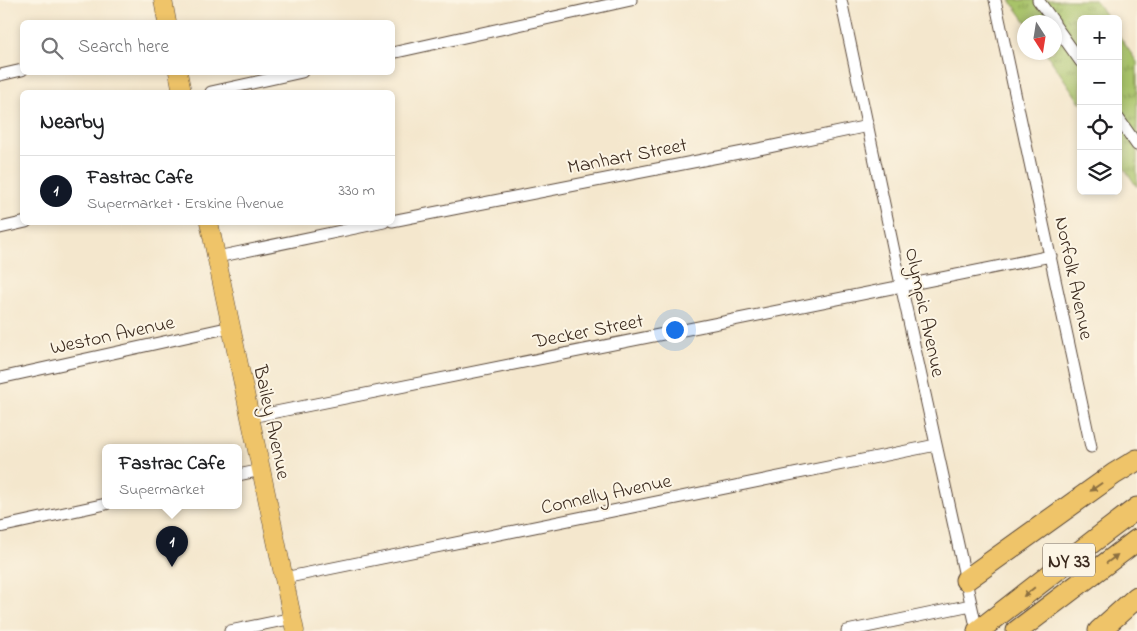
<!DOCTYPE html>
<html lang="en">
<head>
<meta charset="utf-8">
<style>
  :root { --surface:#fff; --page:#f2f2f2; --text:#202124; --muted:#757577; --line:#e0e0e0; --accent:#111827 }
  body { margin:0; font-family:"Indie Flower",sans-serif; background:var(--page); color:var(--text) }
  .controls { position:absolute; right:15px; top:15px; display:grid; overflow:hidden; border-radius:8px; box-shadow:0 2px 8px #0003 }
  .controls button { width:45px; height:45px; display:grid; place-items:center; padding:0; border:0; border-bottom:1px solid var(--line); background:var(--surface); color:var(--text); font:25px sans-serif }
  .compass { position:absolute; left:1017px; top:15px; width:45px; height:45px; border-radius:50%; background:var(--surface); box-shadow:0 2px 8px #0003; rotate:168deg }
  .you { position:absolute; left:674px; top:329px; width:18px; height:18px; margin:-12px; border:4px solid #fff; border-radius:50%; background:#1a73e8; box-shadow:0 0 0 8px #1a73e833 }
  .badge { display:grid; place-items:center; width:32px; height:32px; border-radius:50%; background:var(--accent); color:#fff; font-size:16px; font-weight:700 }
  .pin { position:absolute; translate:-50% -41px; filter:drop-shadow(0 1px 2px #0008) }
  .pin::after { content:''; position:absolute; top:26px; width:18px; height:15px; background:inherit; clip-path:polygon(0 0,100% 0,50% 100%) }
  .popup { position:absolute; left:102px; top:444px; width:140px; height:65px; box-sizing:border-box; display:grid; place-content:center; border-radius:8px; background:var(--surface); filter:drop-shadow(0 1px 4px #0005); font-size:16px; white-space:nowrap; color:var(--muted) }
  .popup b { font-size:19px; color:var(--text) }
  .popup::after { content:''; position:absolute; left:50%; top:100%; margin-left:-10px; border:10px solid transparent; border-top-color:var(--surface) }
  .list { margin:0; padding:0; list-style:none }
  h2 { display:flex; justify-content:space-between; align-items:center; height:65px; margin:0; padding:0 20px; font-size:21px }
  h2 small { font-size:16px; font-weight:400; color:var(--muted) }
  .list li { display:grid; grid-template-columns:32px 1fr auto; gap:15px; align-items:center; box-sizing:border-box; height:70px; padding:0 20px; border-top:1px solid var(--line) }
  .list b { display:block; font-size:19px; white-space:nowrap }
  .list p { margin:0; font-size:16px; white-space:nowrap; color:var(--muted) }
  .list em { font-size:16px; font-style:normal; color:var(--muted) }
  .icon { flex:none; width:28px; height:28px; fill:none; stroke:currentColor; stroke-width:2; stroke-linecap:round; stroke-linejoin:round }
  .map { position:relative; flex:none; width:1137px; height:631px; overflow:hidden }
  .search { position:absolute; background:var(--surface); box-shadow:0 2px 8px #0003; left:20px; top:20px; width:375px; height:55px; display:flex; align-items:center; gap:12px; box-sizing:border-box; padding:0 18px; border-radius:8px; color:var(--muted); font-size:19px }
  .panel { position:absolute; background:var(--surface); box-shadow:0 2px 8px #0003; left:20px; top:90px; width:375px; height:135px; border-radius:8px }
  .map>svg:first-child { display:block }
  .grass { fill:url(#grass-tufts); stroke:#727644 }
  .lines { fill:none; stroke-linecap:round; stroke-linejoin:round }
  .street-casing { stroke:#574638; stroke-width:13 }
  .primary-casing { stroke:#574638; stroke-width:19 }
  .highway-casing { stroke:#574638; stroke-width:23 }
  .street { stroke:#fff; stroke-width:11 }
  .primary { stroke:#efc469; stroke-width:18 }
  .highway { stroke:#efc469; stroke-width:21 }
  .oneway { fill:#8c6f40 }
  .labels { text-anchor:middle; stroke-width:4; stroke-linejoin:round; paint-order:stroke }
  .shield { fill:#fcf5e5; stroke:#75675a; stroke-width:1 }
  .shield-label { font-size:19px; font-weight:bold; fill:#3b2a1e }
  .street-label { font-size:20px; fill:#3b2a1e; stroke:#fcf5e5 }
</style>
</head>
<body>
<div class="map">
<svg width="1137" height="631" viewBox="0 0 1137 631">
  <defs>
    <pattern id="grass-tufts" width="24" height="20" patternUnits="userSpaceOnUse" patternTransform="scale(1.25)"><rect width="24" height="20" fill="#a8c369"/><path d="M3 7l-1-3M5 7V3M7 7l1-3M15 17l-1-3M17 17v-4M19 17l1-3" fill="none" stroke="#8a9f56"/></pattern>
  </defs>
  <rect width="100%" height="100%" fill="#fcf5e5"/>
  <filter id="ink" filterUnits="userSpaceOnUse"><feTurbulence type="fractalNoise" baseFrequency=".02" numOctaves="2"/><feDisplacementMap in="SourceGraphic" scale="10" xChannelSelector="R" yChannelSelector="G"/><feConvolveMatrix kernelMatrix="1 2 1 2 8 2 1 2 1" color-interpolation-filters="sRGB"/></filter>
  <filter id="wash" filterUnits="userSpaceOnUse"><feTurbulence type="fractalNoise" baseFrequency=".0096" numOctaves="4" result="noise"/><feDisplacementMap in="SourceGraphic" scale="20" xChannelSelector="R" yChannelSelector="G"/><feGaussianBlur stdDeviation="1.12" result="paint"/><feColorMatrix in="noise" values="0 0 0 0 0 0 0 0 0 0 0 0 0 0 0 0 0 1.4 0 .05"/><feComposite in="paint" operator="in"/></filter>
  <g filter="url(#wash)">
    <rect width="100%" height="100%" fill="#f4e7cd"/>
    <path class="grass" d="M1010,0H1095L1108,19H1081V104L1046,53L1054,52V22H1026Z
      M1118,34L1137,62V187L1118,159Z"/>
  </g>
  <g filter="url(#ink)">
    <g class="lines">
      <defs>
        <path id="street" d="M841,0L903,294L977,631
          M995,0L1091,447
          M1038,0L1054,22
          M1054,24L1081,62
          M392,53L631,0
          M0,75L22,70
          M211,92L302,72
          M1118,118L1137,145
          M392,221L764,148L868,126
          M0,228L26,222
          M217,257L384,222
          M0,378L231,327
          M251,417L1051,256
          M238,475L262,470
          M0,527L106,504
          M284,578L936,445
          M230,631L293,618
          M847,631L971,605"/>
        <path id="primary" d="M163,0L167,22
          M178,72L182,92
          M209,222L295,631"/>
        <path id="highway" d="M966,580L1114,474L1137,460
          M978,631L1104,533L1137,508
          M1017,631L1137,540
          M1099,631L1137,597"/>
      </defs>
      <use href="#street" class="street-casing"/>
      <use href="#primary" class="primary-casing"/>
      <use href="#highway" class="highway-casing"/>
      <use href="#street" class="street"/>
      <use href="#primary" class="primary"/>
      <use href="#highway" class="highway"/>
    </g>
    <defs><path id="oneway-solid" d="M-6-.8H1V-3.2L6.5 0L1 3.2V.8H-6Z" transform="scale(1.25)"/></defs>
    <g class="oneway">
      <use href="#oneway-solid" transform="translate(1096 487) rotate(145)"/>
      <use href="#oneway-solid" transform="translate(1112 559) rotate(-37)"/>
      <use href="#oneway-solid" transform="translate(1029 592) rotate(141)"/>
    </g>
  </g>
  <g class="labels">
    <rect class="shield" x="1043" y="543.5" width="52" height="33" rx="4"/>
    <g class="shield-label">
      <text x="1069" y="567">NY 33</text>
    </g>
    <g class="street-label">
      <text transform="translate(627 155) rotate(-11)" y="7">Manhart Street</text>
      <text transform="translate(1075 278) rotate(78)" y="7">Norfolk Avenue</text>
      <text transform="translate(926 312) rotate(78)" y="7">Olympic Avenue</text>
      <text transform="translate(588 330) rotate(-11)" y="7">Decker Street</text>
      <text transform="translate(112 334) rotate(-12)" y="7">Weston Avenue</text>
      <text transform="translate(273 422) rotate(78)" y="7">Bailey Avenue</text>
      <text transform="translate(606 493) rotate(-12)" y="7">Connelly Avenue</text>
    </g>
  </g>
</svg>
<div class="controls">
<button>+</button>
<button>−</button>
<button><svg class="icon" aria-label="locate" viewBox="0 0 24 24"><circle cx="12" cy="12" r="6"/><path d="M12 2v4M12 18v4M2 12h4M18 12h4"/></svg></button>
<button><svg class="icon" aria-label="layers" viewBox="0 0 24 24"><path d="M12 4l9 5-9 5-9-5zM3 14l9 5 9-5"/></svg></button>
</div>
<svg class="compass" viewBox="-18 -18 36 36"><path d="M0-13l5 13h-10z" fill="#e53935"/><path d="M0 13l5-13h-10z" fill="#757577"/></svg>
<div class="you"></div>
<div class="pin badge" style="left:172px;top:567px">1</div>
<div class="popup"><b>Fastrac Cafe</b>Supermarket</div>
<div class="search"><svg class="icon" aria-label="search" viewBox="0 0 24 24"><circle cx="10" cy="10" r="6"/><path d="M15 15l6 6"/></svg>Search here</div>
<section class="panel">
<h2>Nearby<small></small></h2>
<ul class="list">
<li><span class="badge">1</span><div><b>Fastrac Cafe</b><p>Supermarket · Erskine Avenue</p></div><em>330 m</em></li>
</ul>
</section>
</div>
</body>
</html>
